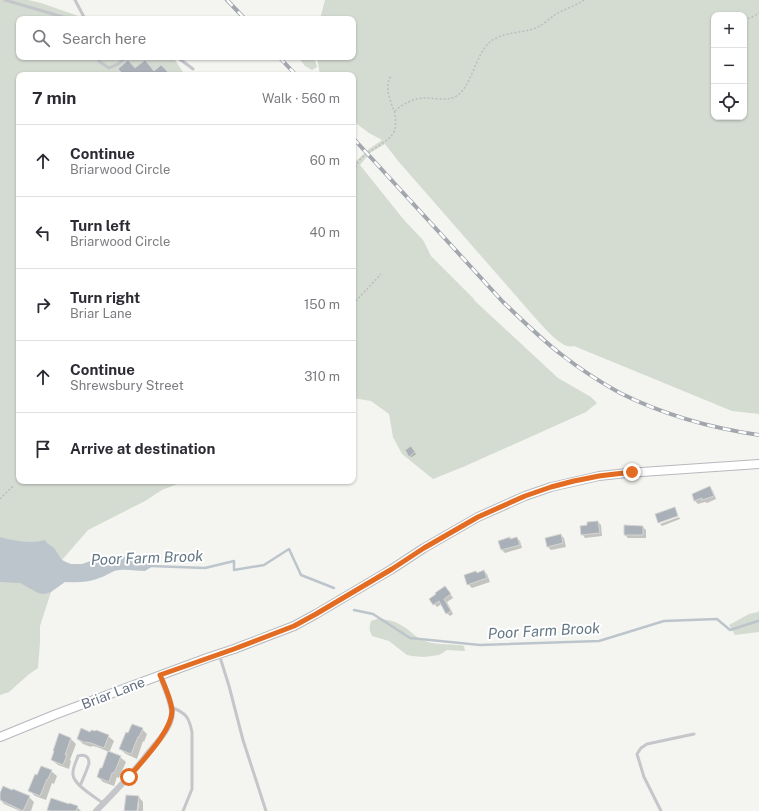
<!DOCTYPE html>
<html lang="en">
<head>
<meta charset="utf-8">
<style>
  :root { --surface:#fff; --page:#f7f7f7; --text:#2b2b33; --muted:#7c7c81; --line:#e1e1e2 }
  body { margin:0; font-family:"Public Sans",sans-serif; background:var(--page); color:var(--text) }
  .controls { position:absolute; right:12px; top:12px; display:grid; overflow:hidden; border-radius:8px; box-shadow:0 1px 3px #0004 }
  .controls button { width:36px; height:36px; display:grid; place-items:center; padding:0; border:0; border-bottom:1px solid var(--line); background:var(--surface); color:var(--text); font:20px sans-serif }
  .stop { position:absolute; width:12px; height:12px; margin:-9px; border:3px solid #e36b22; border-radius:50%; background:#fff }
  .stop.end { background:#e36b22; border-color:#fff; box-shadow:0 1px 4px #0008 }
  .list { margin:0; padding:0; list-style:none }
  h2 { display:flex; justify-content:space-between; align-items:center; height:52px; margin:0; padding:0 16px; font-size:17px }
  h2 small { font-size:13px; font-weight:400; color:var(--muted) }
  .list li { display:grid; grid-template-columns:26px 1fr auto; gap:12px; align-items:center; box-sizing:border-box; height:72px; padding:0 16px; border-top:1px solid var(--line) }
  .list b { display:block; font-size:15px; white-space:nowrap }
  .list p { margin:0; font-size:13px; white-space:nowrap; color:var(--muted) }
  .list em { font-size:13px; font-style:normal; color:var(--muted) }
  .icon { flex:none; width:22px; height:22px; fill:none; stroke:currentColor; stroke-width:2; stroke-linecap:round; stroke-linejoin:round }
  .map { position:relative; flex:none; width:759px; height:811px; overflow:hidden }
  .search { position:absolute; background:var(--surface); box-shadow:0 1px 3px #0004; left:16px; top:16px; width:340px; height:44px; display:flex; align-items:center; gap:10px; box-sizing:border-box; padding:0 14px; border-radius:8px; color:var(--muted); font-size:15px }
  .panel { position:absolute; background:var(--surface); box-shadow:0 1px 3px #0004; left:16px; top:72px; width:340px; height:412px; border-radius:8px }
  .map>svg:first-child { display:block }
  .green { fill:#d4dbd1; fill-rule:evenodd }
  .water { fill:#bdc5cc }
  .shadow { fill:#0003 }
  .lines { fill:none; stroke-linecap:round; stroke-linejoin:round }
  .stream { stroke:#bdc5cc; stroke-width:2.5 }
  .building { fill:#aab0b7; stroke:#d5d6d3 }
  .secondary-casing { stroke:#b6b9be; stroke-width:10 }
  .path { stroke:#bbbdbf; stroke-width:1.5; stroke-dasharray:2 2; stroke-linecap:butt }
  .service { stroke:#c4c6ca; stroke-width:3 }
  .minor { stroke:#c4c6ca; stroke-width:6 }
  .secondary { stroke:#fff; stroke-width:8 }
  .rail-casing { stroke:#a2a6ad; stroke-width:4 }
  .rail { stroke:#fff; stroke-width:2.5; stroke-dasharray:8; stroke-linecap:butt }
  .route { stroke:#e36b22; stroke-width:5 }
  .labels { text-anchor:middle; stroke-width:4; stroke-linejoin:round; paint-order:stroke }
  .street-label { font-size:14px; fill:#637082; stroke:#fff }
  .water-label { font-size:15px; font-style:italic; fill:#637886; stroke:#fff }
</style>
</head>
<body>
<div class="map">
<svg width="759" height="811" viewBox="0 0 759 811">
  <rect width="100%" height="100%" fill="#f4f5f0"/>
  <path class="green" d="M0,0H28L41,3L87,19H19V57H173L185,75H19V481H185L162,490L145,501L88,530L62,560L51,592L40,626V642L38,668L28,675L9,692L0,695Z
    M325,0H759V414L732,411L574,346C562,350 545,328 537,320L399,162L385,144L370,153L360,165L404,220L423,240L431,256L473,298L475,301L558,378L591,397L597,403L586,412L463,467L433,479L402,454L393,437L389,414L371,401L353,398V158L356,161L369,149L382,140L369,133L353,121V75H320L317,57H353V19H320ZM714,15H744V117H714Z
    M298,57H314L317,67L312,70L305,66Z
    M759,611V632L735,635L729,625L749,614L758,612Z
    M377,619C386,619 396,621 404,627C411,631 415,637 422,640C433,645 448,644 460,645L464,646L465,651L447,650L439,655L424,657L412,656L407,655L389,641L372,636C369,630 369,627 371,621Z"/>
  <path class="water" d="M0,537C15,541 30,544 45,540L47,543L54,548L62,560L66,562L71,564H82L102,557L110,559C122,552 141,561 153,566L145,571C137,571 128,569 120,570C113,570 108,575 102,577C91,582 76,583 65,582L51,592L44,594L38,593L20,583L0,582Z"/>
  <path class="shadow" d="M412,448L416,454L412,457L410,456Z
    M710,488L713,491L716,499L707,503L705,502L698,504L695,501L693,495Z
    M679,517L680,519L662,526L660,524Z
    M598,522L601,525L602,536L585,538L582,534Z
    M643,527L646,530V538H628L625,535Z
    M561,535L564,538L566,547L551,550L548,547Z
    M517,538L520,541L522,548L505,553L502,550L510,540Z
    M484,571L487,574L490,582L472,588L468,584Z
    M448,590L453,598L447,602L453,614L450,616L447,613L442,604L437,607L430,599Z
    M142,729L147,734L144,742L143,741L137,759L126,754L120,749L129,734Z
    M91,733L108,736L114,741L109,753L120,757L126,762L119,778L117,777L114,786L103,782L98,777L102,770L109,752L97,747L92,746L91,747L83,744L78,739Z
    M71,739L76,744L70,760L71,761L69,769L58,765L52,760Z
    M51,771L57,776L54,784L52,783L46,800L35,796L30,791L38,776Z
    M0,796L29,797L34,802L31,811H20L4,804L0,799Z
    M138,796L143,802V811H138L139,800H137L136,811H125Z
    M52,799L77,807L81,811H47Z"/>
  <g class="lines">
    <path class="stream" d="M150,566L205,568L234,561V570L264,565L289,549L301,575L334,588
      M354,610L373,614L410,638L480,645L599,641L664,621L717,619L730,630L758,621H759"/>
  </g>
  <path class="building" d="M128,60L135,68L145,60L154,71L161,65L171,75H124L118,69Z
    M411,446L415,452L409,457L405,450Z
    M710,486L714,496L702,500V498L694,501L692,494Z
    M675,507L678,516L658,523L655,514Z
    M598,521L600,533L581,535L580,526L587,525V522Z
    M624,525L643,526V535H624Z
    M561,534L563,543L547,547L545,538Z
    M510,537V539L517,537L520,545L501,550L498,541Z
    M484,570L487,578L467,585L464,575L476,571L477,573Z
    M445,586L451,594L444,599L451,611L446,614L439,601L433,605L429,599L436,594L435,593Z
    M132,724L143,728L139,737H138L131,754L119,749L126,732L128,733Z
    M81,728L90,732L91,730L95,731L96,730L109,735L104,748L91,743L86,742V743L77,739Z
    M59,733L71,738L65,755H67L63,765L51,760L54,751H53Z
    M108,751L121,756L116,769L114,773H112L109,782L97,777L100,768H102Z
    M41,766L52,770L48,779H47L40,796L28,791L35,774L37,775Z
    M3,786L12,790L13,789L30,796L23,811L0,800V793Z
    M126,795L139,796L137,811H124Z
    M51,798L69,804V803L78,806L76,811H50L47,810Z"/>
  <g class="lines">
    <defs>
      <path id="secondary" d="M0,737L54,715L126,688L207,658L234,649L294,626L316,614L392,569L424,548L478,517L525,496L551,487L599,476L627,473L759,464"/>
    </defs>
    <use href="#secondary" class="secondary-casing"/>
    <path class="path" d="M744,20L752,17L759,13
      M395,111C403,104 413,98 425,98C435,98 449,102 458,95C472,84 476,54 490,42C500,33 520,33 533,29C542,26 549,19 556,14C565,9 575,6 584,0
      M353,191C355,182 353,171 357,164C364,150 392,143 395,129C396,124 396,115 394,111C390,99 384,87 391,76
      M353,304L381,274
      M0,499L13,486"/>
    <path class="service" d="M5,0L70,19
      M75,0L85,19
      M97,57L100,62L109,68L118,64L126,57
      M177,57L193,69
      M219,654L229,686L243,740L266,811
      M171,707C186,713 189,717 192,732V789L183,811
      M80,786C82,781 88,768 89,763C89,756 84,754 78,756C76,762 72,769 73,775C74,785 96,798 103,803
      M661,811L644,777L637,754L641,748L647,744L694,734"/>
    <path class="minor" d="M96,811C113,794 130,776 145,757C155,744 171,730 172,713C172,703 164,685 160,675"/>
    <use href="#secondary" class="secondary"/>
    <defs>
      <path id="rail" d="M227,0L245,19
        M279,57L296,75
        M353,138L503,302C522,320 541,339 562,355C580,369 600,382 620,393C664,415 711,428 759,435"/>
    </defs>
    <use href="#rail" class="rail-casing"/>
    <use href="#rail" class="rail"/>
  </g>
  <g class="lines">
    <path class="route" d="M129,777C141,762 173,730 172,710C171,702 164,684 160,675L234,649L294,626L316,614L392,569L424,548L478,517L525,496L551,487L574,481L599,476L632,472"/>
  </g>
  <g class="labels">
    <g class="street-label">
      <text transform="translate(113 693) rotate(-21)" y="5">Briar Lane</text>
    </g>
    <g class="water-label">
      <text transform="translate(147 558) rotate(-2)" y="5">Poor Farm Brook</text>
      <text transform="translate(544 631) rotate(-3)" y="5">Poor Farm Brook</text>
    </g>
  </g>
</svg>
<div class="controls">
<button>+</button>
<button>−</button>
<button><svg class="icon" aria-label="locate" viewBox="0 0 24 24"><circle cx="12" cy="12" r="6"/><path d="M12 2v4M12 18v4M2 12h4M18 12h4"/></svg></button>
</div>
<div class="stop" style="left:129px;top:777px"></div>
<div class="stop end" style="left:632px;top:472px"></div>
<div class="search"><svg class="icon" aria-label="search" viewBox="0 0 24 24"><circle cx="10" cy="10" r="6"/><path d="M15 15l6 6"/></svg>Search here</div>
<section class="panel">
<h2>7 min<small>Walk · 560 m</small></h2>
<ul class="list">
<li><svg class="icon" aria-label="ahead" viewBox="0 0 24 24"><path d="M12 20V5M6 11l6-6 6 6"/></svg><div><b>Continue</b><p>Briarwood Circle</p></div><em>60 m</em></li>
<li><svg class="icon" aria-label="left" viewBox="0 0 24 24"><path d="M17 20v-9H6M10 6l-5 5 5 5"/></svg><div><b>Turn left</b><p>Briarwood Circle</p></div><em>40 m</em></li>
<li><svg class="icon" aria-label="right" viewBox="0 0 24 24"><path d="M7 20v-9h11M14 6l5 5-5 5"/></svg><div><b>Turn right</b><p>Briar Lane</p></div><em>150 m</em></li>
<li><svg class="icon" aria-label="ahead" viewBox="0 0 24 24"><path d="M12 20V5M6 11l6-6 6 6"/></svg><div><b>Continue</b><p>Shrewsbury Street</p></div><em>310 m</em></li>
<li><svg class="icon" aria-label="arrive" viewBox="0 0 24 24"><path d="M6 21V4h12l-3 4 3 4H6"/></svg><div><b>Arrive at destination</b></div></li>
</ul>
</section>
</div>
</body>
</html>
